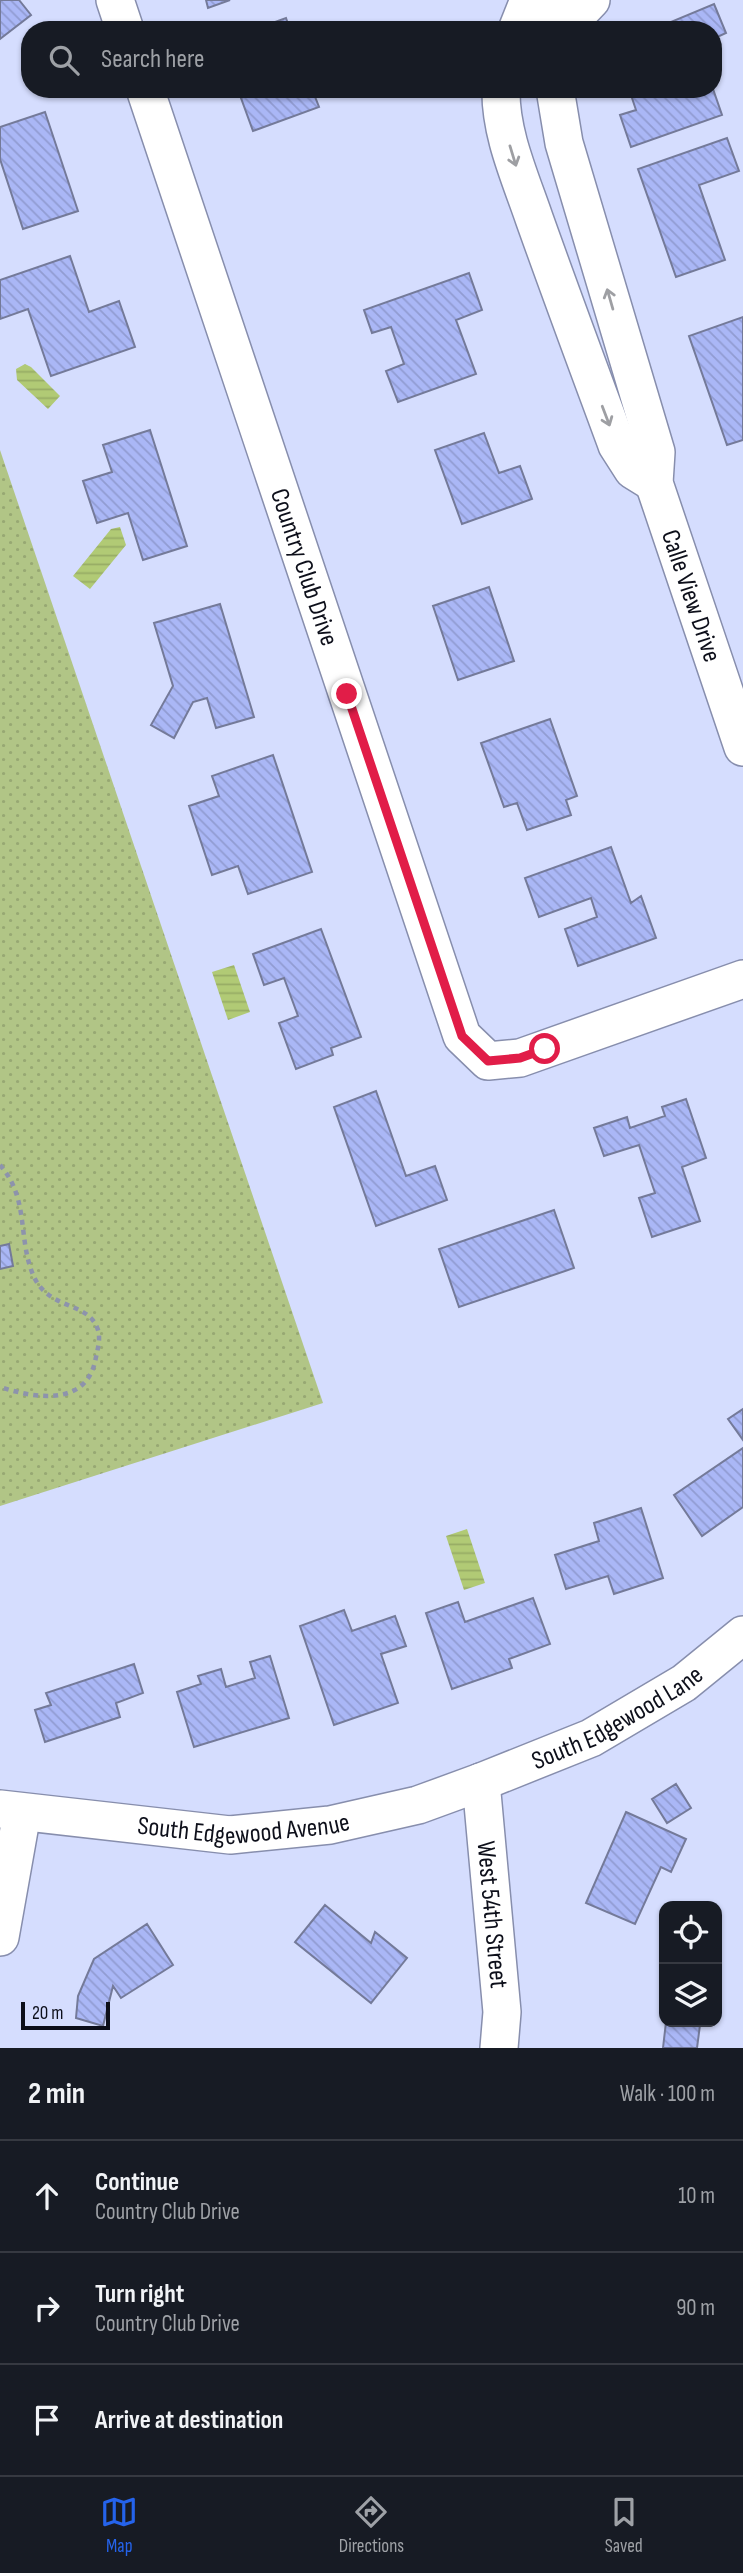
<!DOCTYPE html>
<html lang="en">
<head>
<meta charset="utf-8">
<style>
  :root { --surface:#171b24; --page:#20242c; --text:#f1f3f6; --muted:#9ea1a6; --line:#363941; --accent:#2563eb }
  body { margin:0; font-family:"Sofia Sans Condensed",sans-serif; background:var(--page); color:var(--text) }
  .controls { position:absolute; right:21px; bottom:21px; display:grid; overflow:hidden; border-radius:14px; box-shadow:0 2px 5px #0004 }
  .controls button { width:63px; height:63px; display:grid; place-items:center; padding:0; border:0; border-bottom:2px solid var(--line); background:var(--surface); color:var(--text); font:35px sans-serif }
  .scale { position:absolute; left:21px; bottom:18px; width:89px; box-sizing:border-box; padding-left:7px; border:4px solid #0d0f1a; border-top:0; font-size:19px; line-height:24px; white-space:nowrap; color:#0d0f1a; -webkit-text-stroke:5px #d5ddfe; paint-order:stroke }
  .stop { position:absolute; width:21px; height:21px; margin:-16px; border:5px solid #e11d48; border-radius:50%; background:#fff }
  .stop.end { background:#e11d48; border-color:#fff; box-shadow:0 2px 7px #0008 }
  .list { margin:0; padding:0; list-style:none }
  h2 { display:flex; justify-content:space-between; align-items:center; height:91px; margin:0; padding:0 28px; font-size:30px }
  h2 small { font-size:23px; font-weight:400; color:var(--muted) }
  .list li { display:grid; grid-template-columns:46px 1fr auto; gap:21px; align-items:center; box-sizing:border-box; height:112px; padding:0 28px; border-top:2px solid var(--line) }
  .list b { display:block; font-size:26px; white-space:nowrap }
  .list p { margin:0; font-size:23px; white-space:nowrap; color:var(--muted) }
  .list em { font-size:23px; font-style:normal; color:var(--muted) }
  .icon { flex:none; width:38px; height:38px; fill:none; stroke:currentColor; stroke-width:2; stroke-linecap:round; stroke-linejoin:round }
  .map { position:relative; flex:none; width:743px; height:2048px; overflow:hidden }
  .search { position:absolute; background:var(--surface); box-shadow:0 2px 5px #0004; left:21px; right:21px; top:21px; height:77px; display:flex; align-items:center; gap:18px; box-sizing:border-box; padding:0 24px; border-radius:28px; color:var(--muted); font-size:26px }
  .sheet { height:427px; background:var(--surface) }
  nav { display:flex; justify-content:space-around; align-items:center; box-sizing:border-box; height:98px; border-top:2px solid var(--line); background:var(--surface); font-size:19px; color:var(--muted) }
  nav a { display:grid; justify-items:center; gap:4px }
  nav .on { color:var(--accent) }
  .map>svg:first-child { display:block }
  .grass { fill:url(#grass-dots) }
  .water { fill:url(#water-rules) }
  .building { fill:url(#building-back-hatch); stroke:#747a99; stroke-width:2 }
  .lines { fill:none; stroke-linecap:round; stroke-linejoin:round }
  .minor-casing { stroke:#878ead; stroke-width:40 }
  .path { stroke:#8d93ac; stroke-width:4.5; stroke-dasharray:5 5; stroke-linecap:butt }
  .minor { stroke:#fff; stroke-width:37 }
  .oneway { stroke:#9e9fa3 }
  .route { stroke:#e11d48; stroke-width:9 }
  .labels { text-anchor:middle; stroke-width:7; stroke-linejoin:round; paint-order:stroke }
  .street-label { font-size:26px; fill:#0d0f1a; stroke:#d5ddfe }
</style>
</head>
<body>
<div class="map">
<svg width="743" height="2048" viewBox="0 0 743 2048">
  <defs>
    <pattern id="grass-dots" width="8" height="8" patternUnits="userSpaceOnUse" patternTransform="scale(1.75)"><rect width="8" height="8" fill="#b1c586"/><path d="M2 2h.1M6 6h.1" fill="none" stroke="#97a873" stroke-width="1.8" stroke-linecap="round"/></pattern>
    <pattern id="water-rules" width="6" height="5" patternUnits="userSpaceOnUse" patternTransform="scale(1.75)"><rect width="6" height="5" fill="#b1ca75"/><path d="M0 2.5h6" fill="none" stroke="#97ac65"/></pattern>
    <pattern id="building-back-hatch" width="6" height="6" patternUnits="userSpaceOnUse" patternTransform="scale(1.75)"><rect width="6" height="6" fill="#aab7f6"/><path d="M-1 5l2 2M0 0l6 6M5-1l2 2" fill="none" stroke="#919cd2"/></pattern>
  </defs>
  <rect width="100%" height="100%" fill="#d5ddfe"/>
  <path class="grass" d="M0,450L323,1403L0,1506Z"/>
  <path class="water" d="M25,364L31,367L60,396L48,409L17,380L16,369Z
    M120,527L126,545L90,589L73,576L111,529Z
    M234,965L250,1012L228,1020L212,972Z
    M467,1529L485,1583L464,1590L446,1536Z"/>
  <path class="building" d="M0,0H19L31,15L0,39Z
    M206,0H230L208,8Z
    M714,4L726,33L713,39V30H668L666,24Z
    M286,18L290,30H253Z
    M251,89H312L319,107L253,131L241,98L253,93Z
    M629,89H713L722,115L631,147L620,115L636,110Z
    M45,112L78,211L23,229L0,159V127Z
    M727,138L739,171L699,185L725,260L676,277L638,169Z
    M70,256L89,312L119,301L135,347L51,376L28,309L0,319V280Z
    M469,273L482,310L456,320L476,374L398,402L386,371L404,364L391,327L372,333L364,310Z
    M743,317V440L727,445L689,336Z
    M150,430L187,546L143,560L128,513L97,523L83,481L112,472L103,445Z
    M484,433L499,473L520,466L532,499L462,524L435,450Z
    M489,587L514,661L458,680L433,606Z
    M220,604L254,717L216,728L207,698L193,702L174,738L151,725L173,686L154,623Z
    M550,719L577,796L566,800L571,815L527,830L517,803L504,807L481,743Z
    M273,755L312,872L248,894L238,866L212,875L189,806L219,796L212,776Z
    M611,847L631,903L641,896L656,938L578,966L565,929L597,917L591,898L539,917L525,878Z
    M321,929L361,1037L331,1048L333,1055L296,1069L279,1023L298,1016L284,978L264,985L253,954Z
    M376,1091L406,1176L435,1166L447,1200L376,1226L334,1107Z
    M686,1099L706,1158L682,1167L700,1221L652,1237L639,1198L655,1193L639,1145L604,1156L594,1128L627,1117L630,1128L665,1116L662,1107Z
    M554,1210L574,1268L459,1307L439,1249Z
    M9,1244L13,1266L0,1269V1246Z
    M743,1409V1440L728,1419Z
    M743,1448V1507L702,1536L674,1495Z
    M641,1508L663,1578L614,1594L608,1576L566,1589L555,1555L599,1541L594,1523Z
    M533,1598L550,1644L509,1659L512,1668L452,1689L426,1613L458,1602L465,1622Z
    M344,1610L352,1631L395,1616L406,1646L381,1654L398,1703L334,1725L300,1626Z
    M270,1656L289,1718L194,1747L177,1692L201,1684L198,1676L221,1669L226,1687L255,1678L250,1662Z
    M134,1664L143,1693L116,1703L120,1717L45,1742L35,1710L51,1705L46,1693Z
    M676,1784L691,1808L667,1823L652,1799Z
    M626,1812L686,1839L671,1872L661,1867L635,1924L586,1903Z
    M325,1905L371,1943L375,1932L407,1958L371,2003L295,1942Z
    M147,1924L173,1965L121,1998L113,1986L103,2026L76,2018L78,1996L94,1959Z
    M666,2022L700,2025L697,2048H663Z"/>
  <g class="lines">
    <defs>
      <g id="minor">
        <path d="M115,0L125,30"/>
        <path d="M537,0L569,23"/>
        <path d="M517,30L529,0"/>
        <path d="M568,30L569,23L591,0"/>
        <path id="s1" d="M145,89L462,1036L488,1061L520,1058L743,979"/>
        <path d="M501,89C500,133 520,177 534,218C561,294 589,369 617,445L633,470L654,483"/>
        <path id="s2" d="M555,89L564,143L656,452L654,483L743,747"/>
        <path id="s3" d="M481,1782L502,2012L499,2048"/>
        <path id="s4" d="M0,1809L230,1835L330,1825L418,1805L481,1782L591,1738L684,1683L743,1635"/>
        <path d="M0,1937L22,1813"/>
      </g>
    </defs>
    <use href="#minor" class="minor-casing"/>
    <path class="path" d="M0,1165C30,1199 17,1239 34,1277C50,1311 89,1301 98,1330C101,1340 97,1351 95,1362C84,1407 34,1398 0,1387"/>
    <use href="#minor" class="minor"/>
  </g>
  <defs><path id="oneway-shaft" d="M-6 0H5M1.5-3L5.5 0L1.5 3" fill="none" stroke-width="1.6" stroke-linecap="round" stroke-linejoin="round" transform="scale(1.75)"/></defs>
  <g class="oneway">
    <use href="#oneway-shaft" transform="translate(513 156) rotate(73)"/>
    <use href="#oneway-shaft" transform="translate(610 299) rotate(-106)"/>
    <use href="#oneway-shaft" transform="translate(606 416) rotate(69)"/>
  </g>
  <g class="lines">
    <path class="route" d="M347,694L462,1036L488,1061L520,1058L545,1049"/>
  </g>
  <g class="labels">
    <g class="street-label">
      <text dy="9" stroke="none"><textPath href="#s1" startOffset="504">Country Club Drive</textPath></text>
      <text dy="9" stroke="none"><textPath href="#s2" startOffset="527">Calle View Drive</textPath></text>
      <text dy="9" stroke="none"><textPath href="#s4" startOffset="640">South Edgewood Lane</textPath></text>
      <text dy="9" stroke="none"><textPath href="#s4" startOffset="245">South Edgewood Avenue</textPath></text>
      <text dy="9" stroke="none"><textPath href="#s3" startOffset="133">West 54th Street</textPath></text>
    </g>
  </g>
</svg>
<div class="controls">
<button><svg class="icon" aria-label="locate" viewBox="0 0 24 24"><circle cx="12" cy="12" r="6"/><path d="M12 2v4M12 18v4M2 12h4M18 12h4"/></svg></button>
<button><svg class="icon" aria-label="layers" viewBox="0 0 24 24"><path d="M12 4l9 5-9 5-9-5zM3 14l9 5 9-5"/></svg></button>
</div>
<div class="scale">20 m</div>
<div class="stop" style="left:545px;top:1049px"></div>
<div class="stop end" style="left:347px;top:694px"></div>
<div class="search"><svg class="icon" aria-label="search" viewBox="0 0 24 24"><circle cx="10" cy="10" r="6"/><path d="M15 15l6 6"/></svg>Search here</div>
</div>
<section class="sheet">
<h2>2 min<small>Walk · 100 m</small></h2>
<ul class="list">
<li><svg class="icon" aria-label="ahead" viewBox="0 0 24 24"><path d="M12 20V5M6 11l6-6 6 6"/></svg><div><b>Continue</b><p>Country Club Drive</p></div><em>10 m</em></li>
<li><svg class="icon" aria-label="right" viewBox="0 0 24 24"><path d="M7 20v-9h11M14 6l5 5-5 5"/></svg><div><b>Turn right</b><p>Country Club Drive</p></div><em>90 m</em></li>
<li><svg class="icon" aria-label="arrive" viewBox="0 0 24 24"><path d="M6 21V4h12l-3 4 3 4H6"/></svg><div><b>Arrive at destination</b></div></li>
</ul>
</section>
<nav>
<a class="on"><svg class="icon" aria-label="map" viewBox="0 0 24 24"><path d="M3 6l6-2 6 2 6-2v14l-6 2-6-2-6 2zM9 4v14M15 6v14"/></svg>Map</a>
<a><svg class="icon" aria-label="directions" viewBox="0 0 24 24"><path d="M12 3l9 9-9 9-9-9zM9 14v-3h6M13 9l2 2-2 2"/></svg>Directions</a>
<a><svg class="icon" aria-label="saved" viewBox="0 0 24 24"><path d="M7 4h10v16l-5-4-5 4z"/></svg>Saved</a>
</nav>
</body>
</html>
